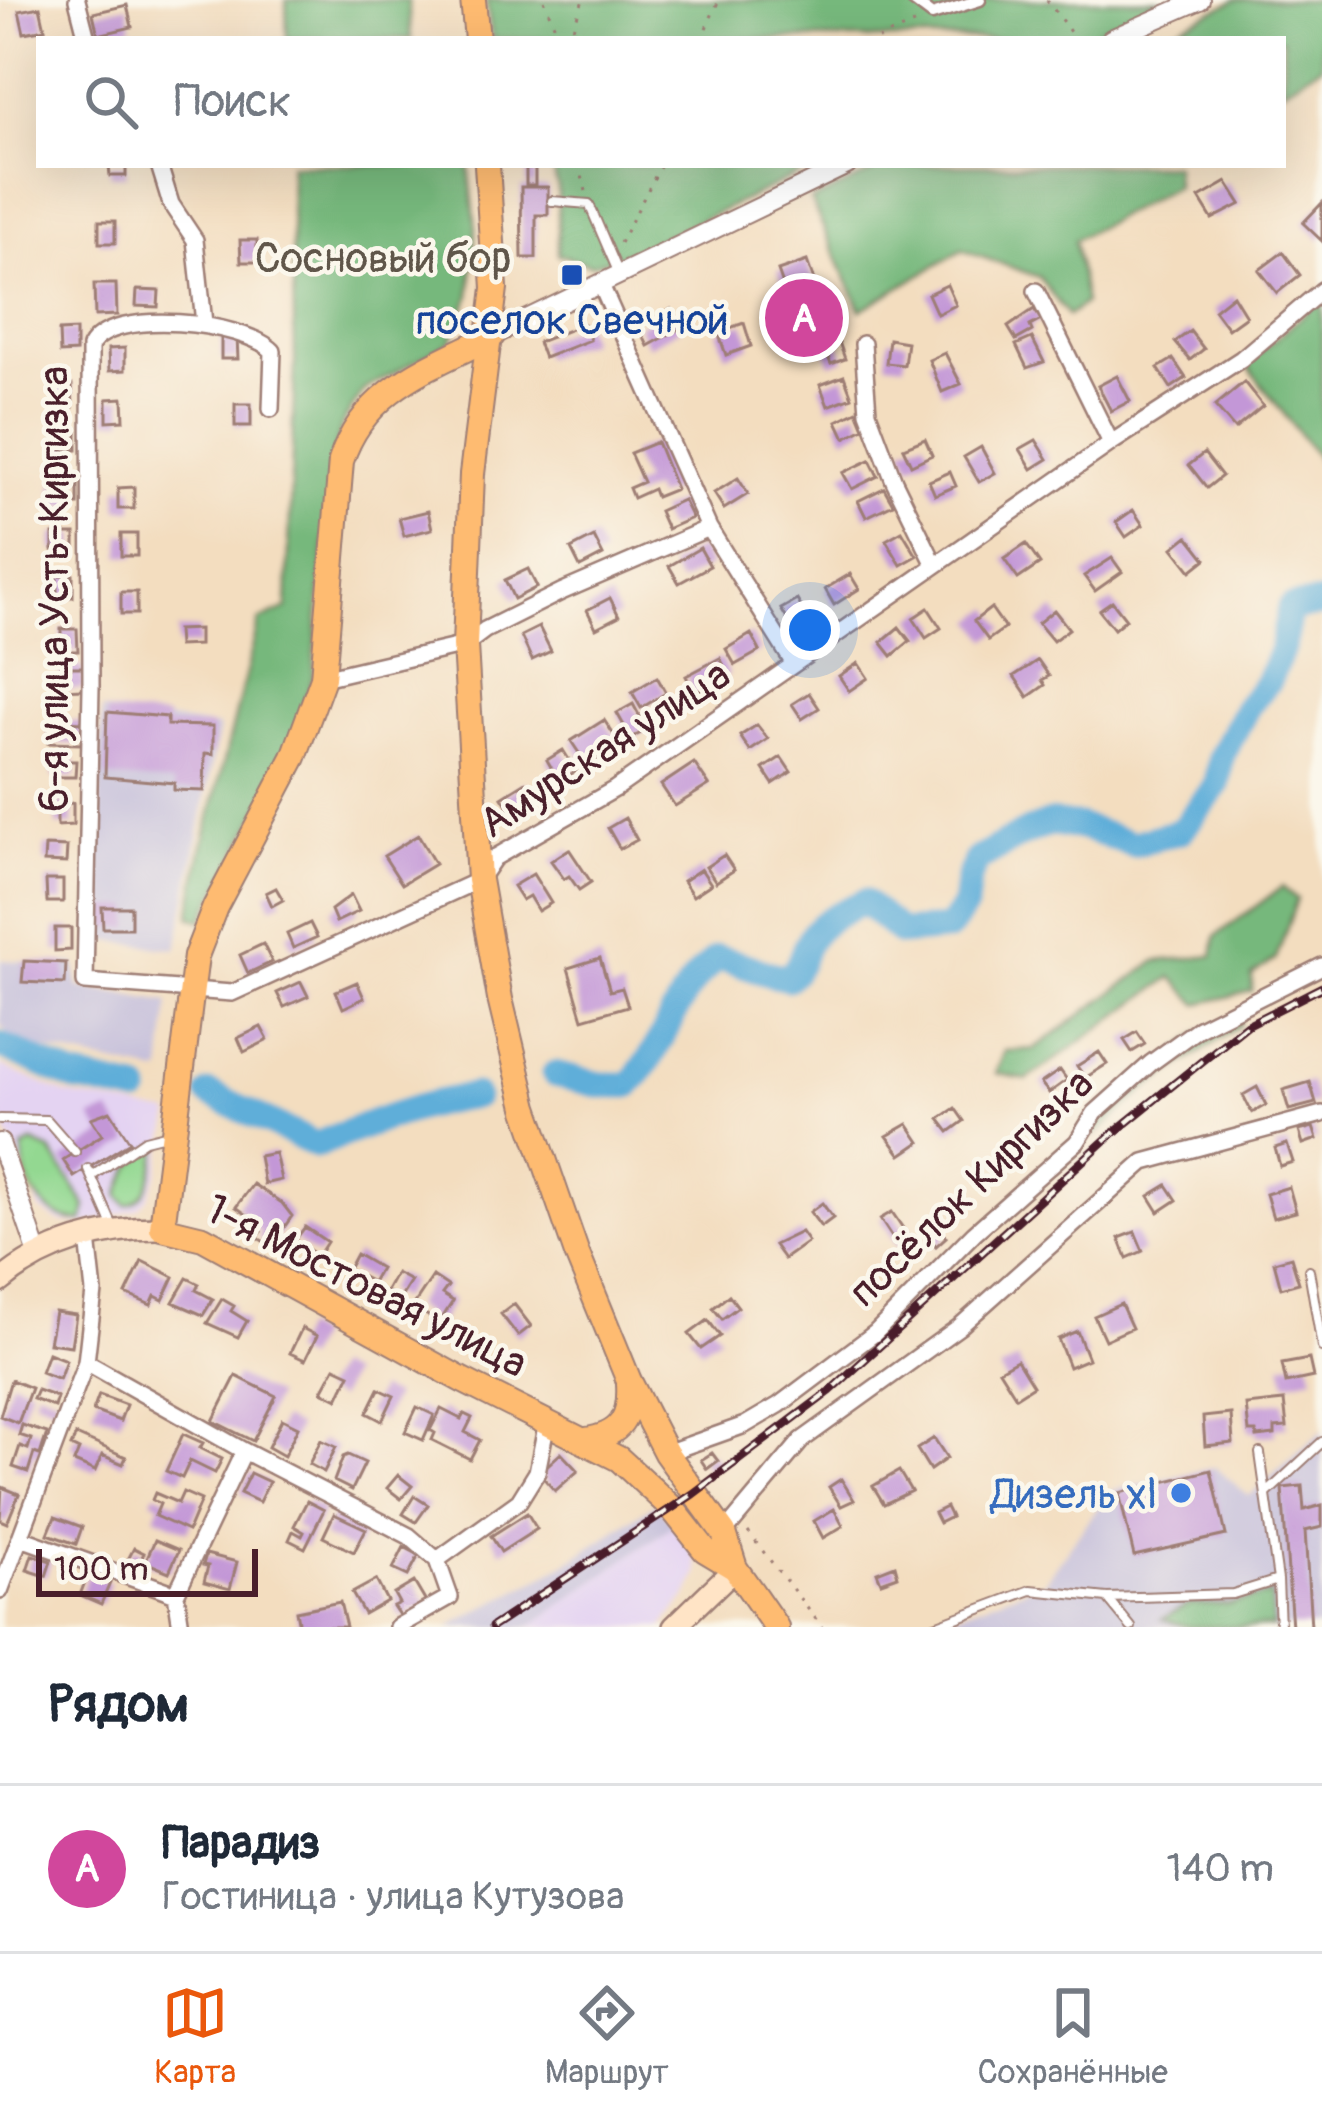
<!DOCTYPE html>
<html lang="ru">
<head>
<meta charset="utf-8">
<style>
  :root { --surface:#fff; --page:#f6f6f7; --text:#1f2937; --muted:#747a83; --line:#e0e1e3; --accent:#ea580c }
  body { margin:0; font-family:Pangolin,sans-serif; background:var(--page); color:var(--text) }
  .scale { position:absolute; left:36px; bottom:30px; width:222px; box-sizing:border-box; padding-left:12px; border:6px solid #4a1f2b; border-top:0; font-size:33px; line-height:42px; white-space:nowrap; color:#4a1f2b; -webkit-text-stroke:9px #fbf7ec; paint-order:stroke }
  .you { position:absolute; left:810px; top:630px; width:42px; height:42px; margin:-30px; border:9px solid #fff; border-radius:50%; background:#1a73e8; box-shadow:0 0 0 18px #1a73e833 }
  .badge { display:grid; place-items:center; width:78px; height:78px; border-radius:50%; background:var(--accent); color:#fff; font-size:39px; font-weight:700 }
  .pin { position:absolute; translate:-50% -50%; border:6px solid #fff; box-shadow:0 3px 12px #0006 }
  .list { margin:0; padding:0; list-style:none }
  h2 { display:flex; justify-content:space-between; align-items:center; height:156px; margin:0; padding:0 48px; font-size:51px }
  h2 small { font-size:39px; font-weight:400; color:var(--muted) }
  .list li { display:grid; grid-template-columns:78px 1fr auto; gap:36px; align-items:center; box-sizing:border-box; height:168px; padding:0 48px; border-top:3px solid var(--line) }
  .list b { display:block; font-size:45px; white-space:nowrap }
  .list p { margin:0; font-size:39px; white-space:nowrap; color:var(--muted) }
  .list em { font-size:39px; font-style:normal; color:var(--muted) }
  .icon { flex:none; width:66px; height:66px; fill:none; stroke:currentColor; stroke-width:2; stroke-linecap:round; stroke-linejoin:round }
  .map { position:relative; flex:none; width:1322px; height:1627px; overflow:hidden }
  .search { position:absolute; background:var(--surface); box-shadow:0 12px 48px #0002; left:36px; right:36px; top:36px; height:132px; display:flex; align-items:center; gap:30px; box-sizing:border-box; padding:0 42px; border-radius:0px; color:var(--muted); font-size:45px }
  .sheet { height:324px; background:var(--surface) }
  nav { display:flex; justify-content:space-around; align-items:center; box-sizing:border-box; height:168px; border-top:3px solid var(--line); background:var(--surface); font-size:33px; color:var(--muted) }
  nav a { display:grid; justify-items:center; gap:6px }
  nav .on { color:var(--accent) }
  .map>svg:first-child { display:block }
  .built { fill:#e4d3f2 }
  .industrial { fill:#c6c0da }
  .green { fill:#93d891; stroke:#6e7c5e; stroke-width:3 }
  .forest { fill:#76b87b; stroke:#606c53; stroke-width:3 }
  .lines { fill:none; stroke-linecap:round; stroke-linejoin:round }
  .river { stroke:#5eaed9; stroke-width:27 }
  .building { fill:#c397d7 }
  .service-casing { stroke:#9e7e75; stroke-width:12 }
  .pedestrian-casing { stroke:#9e7e75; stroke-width:15 }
  .minor-casing { stroke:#9e7e75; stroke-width:20 }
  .tertiary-casing { stroke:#9e7e75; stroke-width:22 }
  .secondary-casing { stroke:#9e7e75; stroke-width:26 }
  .primary-casing { stroke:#9e7e75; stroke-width:28 }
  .path { stroke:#9e7e75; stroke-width:3; stroke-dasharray:3 9; stroke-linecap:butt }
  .service { stroke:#fff; stroke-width:8 }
  .pedestrian { stroke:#fff; stroke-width:10 }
  .minor { stroke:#fff; stroke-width:15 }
  .tertiary { stroke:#fff; stroke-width:18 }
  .secondary { stroke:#ffe4c6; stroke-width:21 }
  .primary { stroke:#febb71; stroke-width:24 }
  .rail-casing { stroke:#4a1f2b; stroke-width:9 }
  .rail { stroke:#fbf7ec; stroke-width:4.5; stroke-dasharray:14; stroke-linecap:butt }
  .transit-dot { fill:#1a4fb4; stroke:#fbf7ec; stroke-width:4.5 }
  .shop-dot { fill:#3f7fe0; stroke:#fbf7ec; stroke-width:4.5 }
  .labels { text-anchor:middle; stroke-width:9; stroke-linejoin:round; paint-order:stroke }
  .park-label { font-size:42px; fill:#60564a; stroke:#fbf7ec }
  .transit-label { font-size:42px; fill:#164399; stroke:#fbf7ec }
  .street-label { font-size:42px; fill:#4a1f2b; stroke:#fbf7ec }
  .shop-label { font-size:42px; fill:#366cbe; stroke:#fbf7ec; text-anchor:end }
</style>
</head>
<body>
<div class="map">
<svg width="1322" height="1627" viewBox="0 0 1322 1627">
  <rect width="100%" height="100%" fill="#fbf7ec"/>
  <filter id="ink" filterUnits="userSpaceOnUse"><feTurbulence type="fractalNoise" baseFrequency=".00833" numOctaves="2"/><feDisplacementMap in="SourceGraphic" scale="24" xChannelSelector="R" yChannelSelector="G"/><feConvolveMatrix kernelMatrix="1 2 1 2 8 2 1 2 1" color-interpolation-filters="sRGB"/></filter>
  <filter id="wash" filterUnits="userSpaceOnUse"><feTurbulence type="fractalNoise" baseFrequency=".004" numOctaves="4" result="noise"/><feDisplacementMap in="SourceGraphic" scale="48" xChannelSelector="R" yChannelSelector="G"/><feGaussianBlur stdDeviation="2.7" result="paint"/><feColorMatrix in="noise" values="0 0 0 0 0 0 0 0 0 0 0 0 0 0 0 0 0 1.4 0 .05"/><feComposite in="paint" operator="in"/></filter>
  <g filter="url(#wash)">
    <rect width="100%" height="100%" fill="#f3ddbf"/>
    <path class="built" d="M0,1065L66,1094L171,1114L158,1173L148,1198L138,1208L85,1225L60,1222L40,1210L0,1115Z
      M674,1524L694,1552L698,1574L688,1595L662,1627H529Z"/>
    <path class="industrial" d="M102,710L219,727L177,949L94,939Z
      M0,960L76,964L78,987L169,1002L162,1074L16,1044L0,1024Z
      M1322,1431V1627H922L1044,1582L1110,1491L1215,1467L1249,1496Z
      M655,1503L674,1524L529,1627H448L564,1565Z"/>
    <path class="green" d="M32,1143L51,1151L86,1206L83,1221C44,1222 22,1184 23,1148Z
      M159,1147C153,1168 151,1200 127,1205L119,1196C125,1173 136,1155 159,1147Z"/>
    <path class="forest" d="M286,0H408L411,39H287Z
      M486,0H1161L1080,39H492Z
      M1236,0H1322V65L1283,89V39H1154Z
      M290,165H469L476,228L470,296L451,341L364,390L342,424L332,463L313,677L288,754L202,921L190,916L202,849L259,621L287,608L295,359Z
      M551,165H819L632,252L591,265L558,254V187Z
      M887,165H1174L1175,186L1074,240L1085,303L1068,316L1039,277L962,250L861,310L811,201Z
      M1322,299V464L1246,364Z
      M1282,887L1297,899L1276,959L1252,975V991L1198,1004L1172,977L1027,1080L996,1073L1005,1051L1034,1049L1156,961L1213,956L1216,936Z
      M1239,1016L1240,1025L1147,1089L1094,1136L1090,1130L1098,1116L1201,1031Z
      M1271,1594L1273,1627H1190L1162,1619L1189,1604H1231Z"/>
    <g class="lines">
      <path class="river" d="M0,1045L73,1078L138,1092
        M555,1074L601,1085H629C668,1047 671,992 718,958C743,963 763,974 788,978C804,963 801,949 812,935C825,918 846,910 864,902L901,933L948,929L965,906L968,880L977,860L1021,835L1050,823L1081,827L1133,844L1181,831L1217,785L1221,757L1247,707L1268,681L1282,649L1290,608L1322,604
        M210,1094L316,1145C368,1124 419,1103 475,1096"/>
    </g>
    <g id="blocks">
      <path class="building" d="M127,5L132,27L98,35L93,13Z
        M40,7L45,29L24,33L19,11Z
        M109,165H126V176H110Z
        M526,168H535V185H526Z
        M1227,182L1241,204L1212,219L1199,198Z
        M521,187H548V215H536V258H522Z
        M1322,203V241L1303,223Z
        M99,221H115V243H99Z
        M240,240H257V262H241Z
        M1283,252L1300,275L1277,293L1259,270Z
        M807,261L817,289L788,299L778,271Z
        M94,284H116L117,315L95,316Z
        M947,285L956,305L937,314L928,294Z
        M137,290L159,291L158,307L136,306Z
        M1233,295L1246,316L1228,329L1214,310Z
        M805,301L815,329L786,340L776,311Z
        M671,309L681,328L648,346L638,326Z
        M1034,309L1041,320L1030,326L1032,331L1016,340L1008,327Z
        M744,323L751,346L726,355L718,332Z
        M584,324L590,340L544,358L538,342Z
        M76,330V352L60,353L59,331Z
        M1190,331L1204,349L1190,360L1175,342Z
        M221,337H237L238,359H221Z
        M1032,338L1044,362L1027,368L1016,345Z
        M889,339L907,342L904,365L886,363Z
        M839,342L845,359L831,364L824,347Z
        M125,348V370L109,371L108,349Z
        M945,353L961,384L942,392L929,360Z
        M1173,359L1186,378L1171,388L1158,368Z
        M844,376L852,397L828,406L820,385Z
        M1117,376L1130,401L1111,411L1098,386Z
        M1244,382L1263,406L1235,429L1215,406Z
        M56,385H72L73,407H56Z
        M123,398L124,420L107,421V399Z
        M235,404H251V426H235Z
        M857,411L864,428L845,438L837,421Z
        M57,429H77V450H58Z
        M925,439L932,455L911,465L903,448Z
        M1036,440L1048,459L1032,469L1020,449Z
        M657,442L676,489L656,497L653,489L633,498L629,488L643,482L630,453Z
        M981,447L995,473L979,482L964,457Z
        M1204,453L1222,476L1207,488L1189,465Z
        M870,460L878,476L852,489L843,473Z
        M950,472L956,486L935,495L929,481Z
        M738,478L748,494L724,509L714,493Z
        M53,483H78V505H53Z
        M134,487V509H118V488Z
        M884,488L893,504L866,517L858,501Z
        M683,500L692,518L667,529L659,511Z
        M1133,510L1143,525L1126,537L1116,522Z
        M428,511L432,529L404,536L399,518Z
        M902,531L917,556L901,565L886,540Z
        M53,534H75V550H53Z
        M121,534H137V556H121Z
        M1188,536L1206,559L1191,571L1173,548Z
        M594,537L603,555L580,567L571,549Z
        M1026,544L1040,564L1018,579L1004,559Z
        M700,548L710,566L679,583L669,566Z
        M1112,558L1122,572L1095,591L1084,576Z
        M528,569L537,587L514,599L505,580Z
        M850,574L859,589L834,605L825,589Z
        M57,575H73V597H57Z
        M121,592H137V614H121Z
        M610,598L619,616L596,628L587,610Z
        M797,600L812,625L796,634L781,609Z
        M1112,601L1126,619L1114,629L1099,610Z
        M928,608L941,628L926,638L913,618Z
        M991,608L1005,628L988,640L974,621Z
        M1054,610L1069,629L1053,641L1038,623Z
        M539,627L551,651L532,660L521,636Z
        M899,627L910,641L892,656L881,642Z
        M61,629H77L78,651H61Z
        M199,629V645L178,646L177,630Z
        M751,634L760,651L735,665L726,649Z
        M720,658L729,675L695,693L686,676Z
        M1038,660L1049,676L1042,680L1045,685L1028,697L1014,676Z
        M858,663L868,678L849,691L839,676Z
        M60,667H83V689L61,690Z
        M657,677L666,693L641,708L632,692Z
        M809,693L819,708L802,719L792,704Z
        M633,704L647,730L631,738L617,713Z
        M107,712L167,717V725L213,726V754L205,753L204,791L174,790V783L105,777Z
        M49,720L82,722L81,744L48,743Z
        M604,720L620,744L587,765L571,741Z
        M757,725L768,739L750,751L740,736Z
        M563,750L576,771L559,781L547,760Z
        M781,757L791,772L773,784L763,769Z
        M54,761H76L75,777H53Z
        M694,763L709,785L675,806L661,785Z
        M526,782L536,798L512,813L502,797Z
        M73,803V825L57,826V804Z
        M625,818L637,840L620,849L608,828Z
        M418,835L435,864L402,884L384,856Z
        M45,846L67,847L66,863L44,862Z
        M569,849L591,882L579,890L569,876L564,879L551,861Z
        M724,855L734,870L716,882L706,867Z
        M701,869L711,884L693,896L683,881Z
        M533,874L551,903L538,911L529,896L522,900L513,886Z
        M46,880H63V902H47Z
        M276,888L283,900L272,906L266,893Z
        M351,895L359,911L336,922L331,910Z
        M102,907H131V928H103Z
        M310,923L317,937L293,948L287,934Z
        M55,928H71V950L55,951Z
        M263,944L272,962L248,973L240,955Z
        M600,958L610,991L622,988L628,1006L583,1019L568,968Z
        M24,961L66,963L65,984L22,982Z
        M301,982L308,996L284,1007L277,993Z
        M357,982L364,998L343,1008L336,991Z
        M261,1027L268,1040L244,1052L238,1038Z
        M1137,1032L1145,1044L1132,1052L1124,1040Z
        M1099,1052L1107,1064L1085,1078L1077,1066Z
        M1060,1070L1067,1080L1049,1093L1041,1083Z
        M1310,1082L1316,1103L1289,1110L1283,1090Z
        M1257,1087L1266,1105L1252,1113L1243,1095Z
        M955,1108L964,1121L949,1132L939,1119Z
        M110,1111L130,1142L74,1177L63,1160L102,1135L91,1118Z
        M908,1124L920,1142L901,1155L887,1136Z
        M1313,1127L1317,1139L1303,1144L1299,1131Z
        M1287,1144L1293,1162L1280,1166L1275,1148Z
        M275,1153L281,1180L264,1184L259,1156Z
        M253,1184L282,1203L292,1216L271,1246L258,1238L261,1232L249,1224L253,1219L236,1207Z
        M1167,1185L1177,1200L1159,1212L1149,1196Z
        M1289,1187L1296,1212L1273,1218L1266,1194Z
        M822,1203L833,1218L821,1227L810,1212Z
        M892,1212L917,1249L905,1257L880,1219Z
        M937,1226L946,1237L936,1246L927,1235Z
        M305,1227L327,1242L318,1256L295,1240Z
        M801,1232L808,1242L784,1259L774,1245Z
        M1135,1232L1143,1251L1127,1258L1119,1238Z
        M356,1254L380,1268L372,1282L348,1269Z
        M1291,1257L1299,1283L1281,1288L1274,1262Z
        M142,1261L174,1277L163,1300L155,1296L151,1305L126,1294Z
        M396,1273L411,1281L400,1299L386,1291Z
        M433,1276L448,1286L442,1294L453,1301L439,1323L413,1306Z
        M187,1278L199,1284L196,1290L213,1299L203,1315L173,1302Z
        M729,1295L738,1307L722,1319L713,1308Z
        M222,1299L234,1306L231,1311L247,1321L238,1337L207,1323Z
        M514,1304L531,1326L518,1336L501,1314Z
        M1121,1304L1132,1328L1105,1340L1094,1316Z
        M55,1312L76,1315L71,1346L49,1343Z
        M708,1320L720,1336L701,1349L689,1334Z
        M302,1328L317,1336L305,1360L290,1353Z
        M1077,1331L1088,1359L1069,1367L1058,1339Z
        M48,1353L66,1360L59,1379L41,1372Z
        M1309,1359L1313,1377L1286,1383L1282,1364Z
        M1017,1360L1033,1386L1016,1397L999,1370Z
        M335,1367L350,1374L338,1399L322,1391Z
        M236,1376L276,1396L253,1441L213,1421Z
        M11,1380L31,1388L18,1423L0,1416Z
        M379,1389L394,1396L382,1421L367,1413Z
        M37,1390L57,1397L54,1407L33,1399Z
        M99,1395L126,1405L120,1421L93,1411Z
        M1284,1401L1287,1427L1275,1428V1435L1257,1437L1256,1432H1249L1246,1405Z
        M417,1407L434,1415L423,1440L405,1432Z
        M441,1409L461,1419L464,1414L472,1418L465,1432L480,1440L470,1459L432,1440L435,1433L430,1430Z
        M1231,1414L1233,1443L1205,1446L1203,1417Z
        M282,1419L298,1427L284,1456L268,1447Z
        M22,1425L47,1433L40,1455L34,1453L28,1472L13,1467L20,1446L28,1449L31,1439L19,1435Z
        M183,1434L203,1443L200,1448L222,1459L215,1473L190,1461L182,1478L166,1471Z
        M76,1435L126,1457L123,1464L102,1455L95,1471L74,1462L79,1450L71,1446Z
        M934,1438L947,1458L930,1470L917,1449Z
        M321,1440L336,1447L324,1472L309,1464Z
        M561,1453L578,1471L555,1491L539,1473Z
        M712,1453L718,1461L707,1469L701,1460Z
        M348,1455L365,1463L352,1490L334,1481L343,1457Z
        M1211,1470L1226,1535L1134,1556L1119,1493Z
        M899,1471L911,1491L884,1504L873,1486Z
        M250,1473L269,1482L259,1502L240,1493Z
        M398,1475L412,1486L401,1499L387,1488Z
        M841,1479L854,1500L841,1506L829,1487Z
        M1302,1486L1304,1510L1322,1505V1527L1305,1531L1311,1627H1292L1282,1488Z
        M2,1487L19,1494L7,1523L0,1520Z
        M183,1492L201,1500L188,1531L155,1516L160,1504L152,1500L155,1493L178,1503Z
        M414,1496L428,1505L416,1522L403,1514Z
        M307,1501L324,1510L305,1548L289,1540L293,1531L302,1536L304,1532L294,1526Z
        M946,1507L951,1517L939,1523L934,1513Z
        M834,1509L843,1526L823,1538L814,1521Z
        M527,1513L537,1529L501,1552L491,1536Z
        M334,1514L366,1529L354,1552L323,1537Z
        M55,1517L82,1527L76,1544L48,1534Z
        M155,1540L179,1550L169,1572L145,1562Z
        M404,1547L419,1555L408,1576L393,1569Z
        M134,1548L144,1553L135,1572L124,1567Z
        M206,1554L237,1562L230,1589L204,1582L208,1566L203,1565Z
        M32,1555L51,1561L46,1576L27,1570Z
        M895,1565L898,1576L881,1582L877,1572Z
        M88,1574L110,1583L101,1604L80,1595Z
        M376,1580L387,1601L364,1614L352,1593Z
        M414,1582L427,1604L401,1618L393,1606L399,1603L394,1594Z
        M340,1602L346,1627H299L296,1611Z"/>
    </g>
  </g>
  <g filter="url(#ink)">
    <use href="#blocks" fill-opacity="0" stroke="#9e7e75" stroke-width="3"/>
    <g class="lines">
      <defs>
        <path id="service" d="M552,201L589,204L619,274
          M0,1119L47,1120L75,1152
          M88,1169L115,1231
          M92,1176L145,1140L169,1134
          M1309,1270L1322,1347
          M1260,1453L1278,1580L1280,1627
          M1266,1494L1322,1442
          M1107,1598L1131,1627
          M932,1627L1031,1590L1107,1598L1233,1594L1278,1580"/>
        <path id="pedestrian" d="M912,0L932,15L980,0"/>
        <path id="minor" d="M77,0L87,39
          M159,165L171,204L195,240L204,323
          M601,285L709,528L794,664
          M1036,291L1111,443
          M863,344L868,412L894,481L935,565
          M271,409L273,351C244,322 111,306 90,347L91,687L85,982L232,993L479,880L494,858L615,789L1111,443L1241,359L1322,290
          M323,678L465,645L485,630L561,592L709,528
          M86,1362L244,1451L409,1536L437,1560L450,1597L397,1627
          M666,1453L745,1425L779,1405L875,1333L974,1233L1077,1142L1095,1113L1151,1063L1199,1028L1322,966
          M724,1533L802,1440L959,1327L1144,1162L1322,1114
          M21,1538L176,1594L244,1451
          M437,1560L519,1501L537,1472L547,1422
          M0,1591L86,1362L94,1292L88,1238
          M176,1594L181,1627"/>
        <path id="tertiary" d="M1111,39L1200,0
          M492,336L847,165
          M0,1143L38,1254"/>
        <path id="secondary" d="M0,1282C44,1244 105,1227 162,1228
          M674,1627L735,1568"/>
        <path id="primary" d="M473,0L477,39
          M487,165L495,288L472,474L465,645L479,880L500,999L526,1107L577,1254L629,1381L666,1453L724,1533L735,1568L776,1627
          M492,336C429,368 364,389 341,461L323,678L294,757L215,907L196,956L162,1228L203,1238L462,1380L619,1459L671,1507L705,1550L735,1568
          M586,1440C621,1435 631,1418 629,1384"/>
      </defs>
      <use href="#service" class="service-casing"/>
      <use href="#pedestrian" class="pedestrian-casing"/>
      <use href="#minor" class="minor-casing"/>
      <use href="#tertiary" class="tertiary-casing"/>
      <use href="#secondary" class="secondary-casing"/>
      <use href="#primary" class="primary-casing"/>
      <path class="path" d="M544,0L560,39
        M1047,0L1075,39
        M569,39L583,0
        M701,39L719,0
        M878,39L921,21
        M579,165L586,191
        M620,243L661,165
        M748,1532L822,1627"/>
      <use href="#service" class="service"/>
      <use href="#pedestrian" class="pedestrian"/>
      <use href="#minor" class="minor"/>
      <use href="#tertiary" class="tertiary"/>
      <use href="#secondary" class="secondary"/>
      <use href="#primary" class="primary"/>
      <defs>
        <path id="rail" d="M492,1627L693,1494L830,1391L1112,1134L1247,1025L1322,987"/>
      </defs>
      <use href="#rail" class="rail-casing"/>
      <use href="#rail" class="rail"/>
    </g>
  </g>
  <rect class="transit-dot" x="560" y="263" width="24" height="24" rx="6"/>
  <circle class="shop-dot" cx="1181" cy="1493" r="12"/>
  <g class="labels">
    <g class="park-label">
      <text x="383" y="272">Сосновый бор</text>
    </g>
    <g class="transit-label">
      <text x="572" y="334">поселок Свечной</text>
    </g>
    <g class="street-label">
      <text transform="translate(53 589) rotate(-90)" y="15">6-я улица Усть-Киргизка</text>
      <text transform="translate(604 748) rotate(-33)" y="15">Амурская улица</text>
      <text transform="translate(970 1187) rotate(-44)" y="15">посёлок Киргизка</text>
      <text transform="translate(367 1285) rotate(27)" y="15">1-я Мостовая улица</text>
    </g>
    <g class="shop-label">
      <text x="1157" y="1508">Дизель xl</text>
    </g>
  </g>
</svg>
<div class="scale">100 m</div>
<div class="you"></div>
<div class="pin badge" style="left:804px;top:318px;background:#d1479c">A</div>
<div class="search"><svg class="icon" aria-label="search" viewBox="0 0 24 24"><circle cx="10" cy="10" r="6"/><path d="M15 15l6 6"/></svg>Поиск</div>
</div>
<section class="sheet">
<h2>Рядом<small></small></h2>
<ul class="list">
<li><span class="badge" style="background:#d1479c">A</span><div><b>Парадиз</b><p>Гостиница · улица Кутузова</p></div><em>140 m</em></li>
</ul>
</section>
<nav>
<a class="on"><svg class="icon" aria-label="map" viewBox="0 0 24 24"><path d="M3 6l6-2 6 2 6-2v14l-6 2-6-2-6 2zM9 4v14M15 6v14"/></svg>Карта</a>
<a><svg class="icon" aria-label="directions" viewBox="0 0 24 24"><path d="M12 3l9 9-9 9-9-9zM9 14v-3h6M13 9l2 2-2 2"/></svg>Маршрут</a>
<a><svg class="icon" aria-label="saved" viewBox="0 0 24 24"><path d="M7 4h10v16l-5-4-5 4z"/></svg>Сохранённые</a>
</nav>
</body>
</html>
